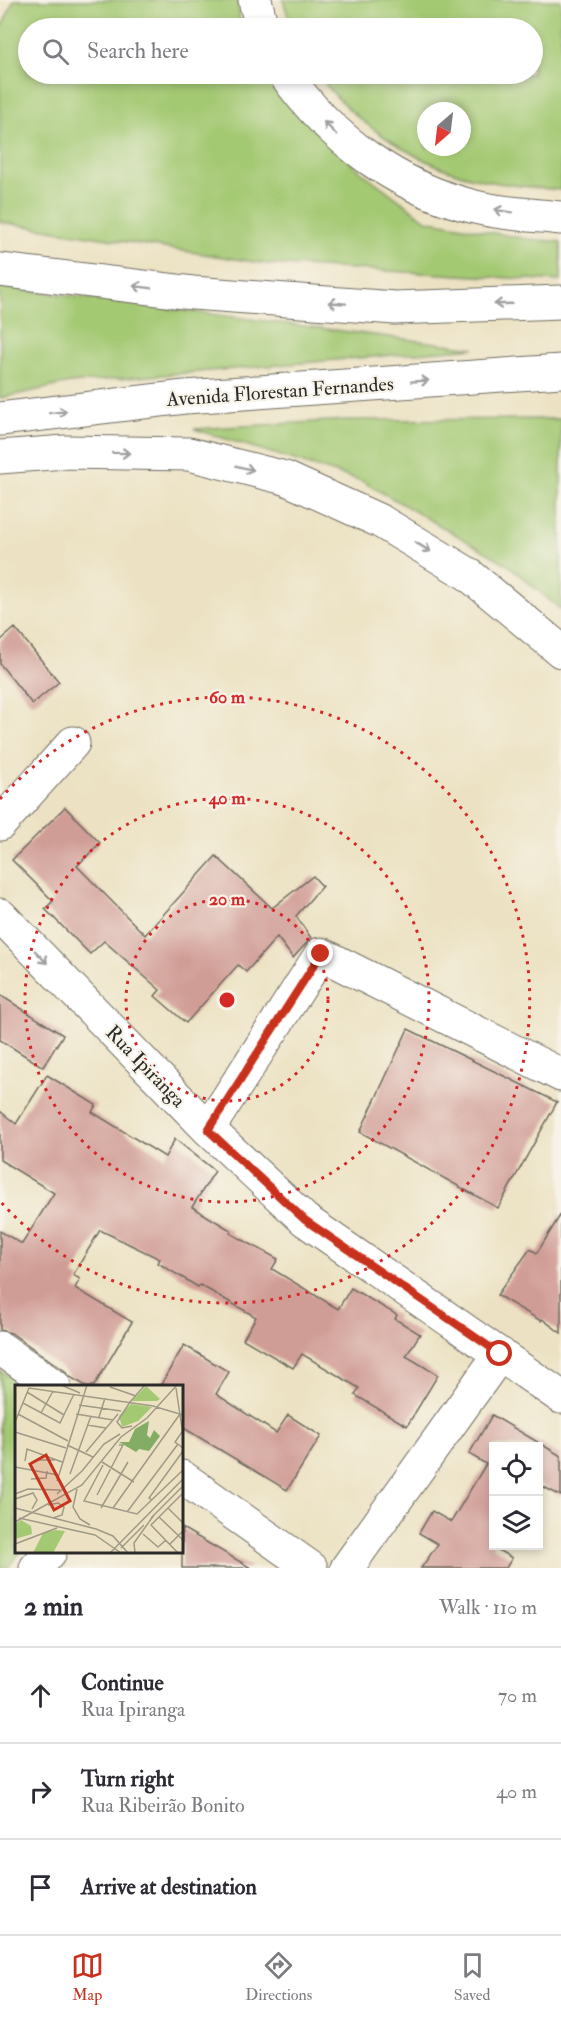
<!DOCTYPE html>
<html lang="en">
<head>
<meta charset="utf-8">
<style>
  :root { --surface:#fff; --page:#f2f2f3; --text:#2b2b33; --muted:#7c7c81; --line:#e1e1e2; --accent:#c8321e }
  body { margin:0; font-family:"IM FELL Double Pica",serif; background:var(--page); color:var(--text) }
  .controls { position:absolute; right:18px; bottom:18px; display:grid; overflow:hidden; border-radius:0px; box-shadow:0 3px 9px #0003 }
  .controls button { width:54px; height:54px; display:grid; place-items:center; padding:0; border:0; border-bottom:2px solid var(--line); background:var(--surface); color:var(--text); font:30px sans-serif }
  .compass { position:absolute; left:417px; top:102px; width:54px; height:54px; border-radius:50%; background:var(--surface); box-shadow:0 3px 9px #0003; rotate:208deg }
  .stop { position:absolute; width:18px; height:18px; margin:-14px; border:4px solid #c8321e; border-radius:50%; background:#fff }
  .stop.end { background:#c8321e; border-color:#fff; box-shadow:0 2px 6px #0008 }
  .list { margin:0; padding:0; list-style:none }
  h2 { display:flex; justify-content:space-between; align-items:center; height:78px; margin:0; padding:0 24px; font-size:26px }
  h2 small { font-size:20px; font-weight:400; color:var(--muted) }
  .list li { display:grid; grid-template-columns:39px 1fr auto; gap:18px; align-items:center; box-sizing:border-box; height:96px; padding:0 24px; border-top:2px solid var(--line) }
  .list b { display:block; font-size:22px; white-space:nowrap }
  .list p { margin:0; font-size:20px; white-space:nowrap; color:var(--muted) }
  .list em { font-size:20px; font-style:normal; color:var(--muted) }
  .icon { flex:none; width:33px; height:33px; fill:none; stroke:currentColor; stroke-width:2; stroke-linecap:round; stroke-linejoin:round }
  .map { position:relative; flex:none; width:561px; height:1568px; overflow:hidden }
  .search { position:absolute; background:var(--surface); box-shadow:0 3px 9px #0003; left:18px; right:18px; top:18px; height:66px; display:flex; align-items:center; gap:15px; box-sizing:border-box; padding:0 21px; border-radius:33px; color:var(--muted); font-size:22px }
  .sheet { height:366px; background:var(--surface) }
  nav { display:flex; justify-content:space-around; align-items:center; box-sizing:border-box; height:84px; border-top:2px solid var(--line); background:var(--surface); font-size:16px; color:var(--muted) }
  nav a { display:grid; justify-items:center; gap:3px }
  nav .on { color:var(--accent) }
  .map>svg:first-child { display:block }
  .green { fill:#a4c973; stroke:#687a4f; stroke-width:1.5; fill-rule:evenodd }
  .building { fill:#d09d96 }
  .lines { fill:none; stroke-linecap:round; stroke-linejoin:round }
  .minor-casing { stroke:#6f6b60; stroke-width:35 }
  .highway-casing { stroke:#6f6b60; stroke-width:35 }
  .minor { stroke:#fff; stroke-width:33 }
  .highway { stroke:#fff; stroke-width:33 }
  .oneway { stroke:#a0a0a0 }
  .route { stroke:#c8321e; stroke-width:8 }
  .ring { fill:none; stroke:#d62828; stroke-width:3; stroke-dasharray:3 6 }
  .labels { text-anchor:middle; stroke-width:4.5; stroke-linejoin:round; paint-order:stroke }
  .street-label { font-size:20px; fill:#2b2b2b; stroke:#f7f3e8 }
  .inset-road { fill:none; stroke:#9f9986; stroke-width:1.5 }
  .view { fill:#c8321e; fill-opacity:0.15; stroke:#c8321e; stroke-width:3 }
  .inset-edge { fill:none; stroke:#2b2b2b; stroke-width:3 }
  .centre { fill:#d62828; stroke:#f7f3e8; stroke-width:3 }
  .ring-label { font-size:18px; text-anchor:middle; font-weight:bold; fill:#d62828; stroke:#f7f3e8; stroke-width:4.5; stroke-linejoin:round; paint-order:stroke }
</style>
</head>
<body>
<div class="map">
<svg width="561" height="1568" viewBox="0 0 561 1568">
  <rect width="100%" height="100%" fill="#f7f3e8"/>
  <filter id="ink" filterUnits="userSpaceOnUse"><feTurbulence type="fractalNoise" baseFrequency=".0167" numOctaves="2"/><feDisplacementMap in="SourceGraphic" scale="12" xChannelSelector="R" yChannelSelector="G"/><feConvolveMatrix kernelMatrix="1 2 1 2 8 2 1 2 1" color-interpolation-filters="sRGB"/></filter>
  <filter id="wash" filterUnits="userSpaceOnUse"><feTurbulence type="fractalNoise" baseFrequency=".008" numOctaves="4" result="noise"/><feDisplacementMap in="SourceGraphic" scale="24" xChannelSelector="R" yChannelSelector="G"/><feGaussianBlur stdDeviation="1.35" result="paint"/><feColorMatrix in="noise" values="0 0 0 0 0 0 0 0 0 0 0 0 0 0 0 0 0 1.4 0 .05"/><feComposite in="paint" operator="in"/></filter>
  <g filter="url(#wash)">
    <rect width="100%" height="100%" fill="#ece2c3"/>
    <path class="green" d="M14,0H238L240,25L242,28H28V74H269L355,167L426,220L527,239L561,242V281L267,264L0,222V31Z
      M283,0H561V190C535,188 508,185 483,180C423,168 353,124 318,74H532V28H292ZM426,111H462V147H426Z
      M0,287L475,348L70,383L0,398Z
      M561,419V610L507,564L362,481L194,429L347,420Z
      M0,1370L22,1386H16V1552H21L7,1568H0Z"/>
    <g id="blocks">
      <path class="building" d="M15,628L59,682L32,704L0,664V641Z
        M65,807L100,843L77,866L145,935L216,856L272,908L313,876L322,886L296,916L311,938L293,958L277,937L246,972L238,965L186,1023L155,996L160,990L104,941L90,954L45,909L53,901L12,860Z
        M0,995L63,1035L43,1067L0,1040Z
        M408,1029L557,1102L498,1208L360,1132Z
        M47,1075L96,1105L92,1112L165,1157L175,1139L215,1171L192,1207L232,1231L230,1233L278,1259L272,1269L338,1309L351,1288L397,1315L395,1319L420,1334L406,1356L438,1375L407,1426L355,1395L359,1388L302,1354L293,1368L243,1339L256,1317L200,1285L198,1287L158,1263L160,1259L100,1230L73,1275L80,1279L75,1288L132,1322L94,1386H86L70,1377L65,1371L11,1333L0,1330V1231L22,1244L54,1193L0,1160V1111L16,1124Z
        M561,1214V1333L542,1319L541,1321L497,1295L530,1249L537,1253Z
        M184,1345L229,1372L216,1394L276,1433L288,1415L321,1436L287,1490L182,1427V1386H160Z
        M492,1415L561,1456V1496L538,1484V1446H494V1543L491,1546L512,1558L506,1568H421L438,1544L419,1533L432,1511L451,1522L486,1464L469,1454Z
        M182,1528L251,1568H182Z"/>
    </g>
  </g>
  <g filter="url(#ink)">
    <use href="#blocks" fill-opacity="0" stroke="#6f6b60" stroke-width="1.5"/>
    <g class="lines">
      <defs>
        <path id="minor" d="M0,824L73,743
          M0,915L208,1129L305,1220L561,1397
          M208,1129L321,954L561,1075
          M0,1348L54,1386
          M182,1477L311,1568
          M36,1568L50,1552
          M347,1568L500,1354"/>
        <path id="highway" d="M255,0L262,28
          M285,74C330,138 397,188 475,207C503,214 533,215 561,218
          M0,270L193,293L395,308L561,302
          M0,419L185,397L561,371
          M0,457L65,452L189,454L285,478L380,521L468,574L561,651"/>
      </defs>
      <use href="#minor" class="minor-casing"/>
      <use href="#highway" class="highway-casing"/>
      <use href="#minor" class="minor"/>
      <use href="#highway" class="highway"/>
    </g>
    <defs><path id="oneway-shaft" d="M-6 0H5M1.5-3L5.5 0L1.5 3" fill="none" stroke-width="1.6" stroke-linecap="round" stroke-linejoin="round" transform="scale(1.5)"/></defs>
    <g class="oneway">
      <use href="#oneway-shaft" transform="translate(330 128) rotate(-134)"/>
      <use href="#oneway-shaft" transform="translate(503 211) rotate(-171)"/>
      <use href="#oneway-shaft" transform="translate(142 287) rotate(-173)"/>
      <use href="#oneway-shaft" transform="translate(337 303) rotate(-176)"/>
      <use href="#oneway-shaft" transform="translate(503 304) rotate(178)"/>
      <use href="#oneway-shaft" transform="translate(420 381) rotate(-4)"/>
      <use href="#oneway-shaft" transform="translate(58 412) rotate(-7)"/>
      <use href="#oneway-shaft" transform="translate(121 453) rotate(1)"/>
      <use href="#oneway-shaft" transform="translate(245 468) rotate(14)"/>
      <use href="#oneway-shaft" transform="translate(423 547) rotate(31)"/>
      <use href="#oneway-shaft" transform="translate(41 957) rotate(46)"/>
    </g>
  </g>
  <g class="lines" filter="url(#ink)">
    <path class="route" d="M321,954L208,1130L305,1220L500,1354"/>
  </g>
  <g class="ring">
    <circle cx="227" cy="1000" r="101"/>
    <circle cx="227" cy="1000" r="202"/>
    <path d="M0 799A303 303 0 1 1 0 1201"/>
  </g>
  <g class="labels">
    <g class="street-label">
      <text transform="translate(280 391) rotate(-4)" y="7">Avenida Florestan Fernandes</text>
      <text transform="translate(146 1066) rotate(46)" y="7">Rua Ipiranga</text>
    </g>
  </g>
  <g transform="translate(15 1385)">
    <rect width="168" height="168" fill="#ece2c3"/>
    <path d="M131,1L145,14L142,16H117ZM116,19L137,22L123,36L107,42L104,31ZM6,135L16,141L17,149L0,154V139ZM41,145L50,146L38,168H18L28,148Z" fill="#a4c973"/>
    <path d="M134,36L132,50L135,53L139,45L145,51L134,66L124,64L121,67L104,57H114L120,44Z" fill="#83ad65"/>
    <path class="inset-road" d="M46,0L65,8M95,2L121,11M161,3L168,50M12,7L49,30M115,17L130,0M115,17L102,37L107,43L117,41M8,18L45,38L59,9M64,20L106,26M26,28L38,6M3,29L53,56M61,29L98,35M84,32L90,13M0,37L14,3L138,21L168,30M72,40L91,43M0,47L51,63M167,47L160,57L168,63M52,60L78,72M71,67L103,29M21,75H40M10,76L12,64L47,77M87,77L119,97M88,80L69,116L122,129L168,85M0,82L43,90M55,89L76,31M16,94L31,93L32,86M42,96L72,0M62,104L58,122L65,134L75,140M0,109L13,104L45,105M42,109L67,86L89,59L105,49M82,110L108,60H104M0,114L18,108L22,115L17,124M137,115L134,113L168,66M33,120L43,118L49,122L47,130L38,133M0,123L81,144L98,151L113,168M86,123L113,77M98,123L165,29M153,123L168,138M112,127L163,59M144,132L168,155M4,133L80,150L106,168M136,133L168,101M0,137L67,100L106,52L132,33L162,0M128,149L143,162L151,155M0,159L42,143M155,159L168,146M106,163L129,140M95,168L168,94M120,168L119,158L139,130M163,168L136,140L168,108"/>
    <path class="view" d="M31,70L55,116L39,125L15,79Z"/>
    <rect width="168" height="168" class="inset-edge"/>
  </g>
  <circle cx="227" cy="1000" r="9" class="centre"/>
  <g class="ring-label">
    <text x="227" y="703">60 m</text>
    <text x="227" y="804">40 m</text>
    <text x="227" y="905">20 m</text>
  </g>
</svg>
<div class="controls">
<button><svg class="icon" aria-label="locate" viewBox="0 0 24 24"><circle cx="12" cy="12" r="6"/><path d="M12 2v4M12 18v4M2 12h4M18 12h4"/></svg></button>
<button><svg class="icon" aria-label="layers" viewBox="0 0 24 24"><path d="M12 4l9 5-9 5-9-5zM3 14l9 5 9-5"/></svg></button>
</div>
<svg class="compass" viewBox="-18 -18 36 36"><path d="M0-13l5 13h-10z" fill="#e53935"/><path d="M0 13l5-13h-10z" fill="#7c7c81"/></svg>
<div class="stop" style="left:500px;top:1354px"></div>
<div class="stop end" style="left:321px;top:954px"></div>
<div class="search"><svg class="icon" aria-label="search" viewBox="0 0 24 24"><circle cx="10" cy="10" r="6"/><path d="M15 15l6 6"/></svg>Search here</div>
</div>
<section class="sheet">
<h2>2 min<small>Walk · 110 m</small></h2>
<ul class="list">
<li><svg class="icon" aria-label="ahead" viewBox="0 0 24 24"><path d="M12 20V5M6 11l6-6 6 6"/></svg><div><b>Continue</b><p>Rua Ipiranga</p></div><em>70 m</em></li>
<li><svg class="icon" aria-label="right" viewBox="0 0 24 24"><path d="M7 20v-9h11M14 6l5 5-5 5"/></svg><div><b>Turn right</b><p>Rua Ribeirão Bonito</p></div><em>40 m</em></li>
<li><svg class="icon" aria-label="arrive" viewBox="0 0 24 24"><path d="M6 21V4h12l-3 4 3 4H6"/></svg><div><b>Arrive at destination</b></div></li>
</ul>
</section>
<nav>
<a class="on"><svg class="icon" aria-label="map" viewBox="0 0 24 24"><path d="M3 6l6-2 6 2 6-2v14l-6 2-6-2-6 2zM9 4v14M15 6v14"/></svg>Map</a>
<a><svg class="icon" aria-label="directions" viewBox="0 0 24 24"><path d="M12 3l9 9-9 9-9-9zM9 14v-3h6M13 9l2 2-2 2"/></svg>Directions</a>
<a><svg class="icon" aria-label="saved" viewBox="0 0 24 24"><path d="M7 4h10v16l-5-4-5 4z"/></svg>Saved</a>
</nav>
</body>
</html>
